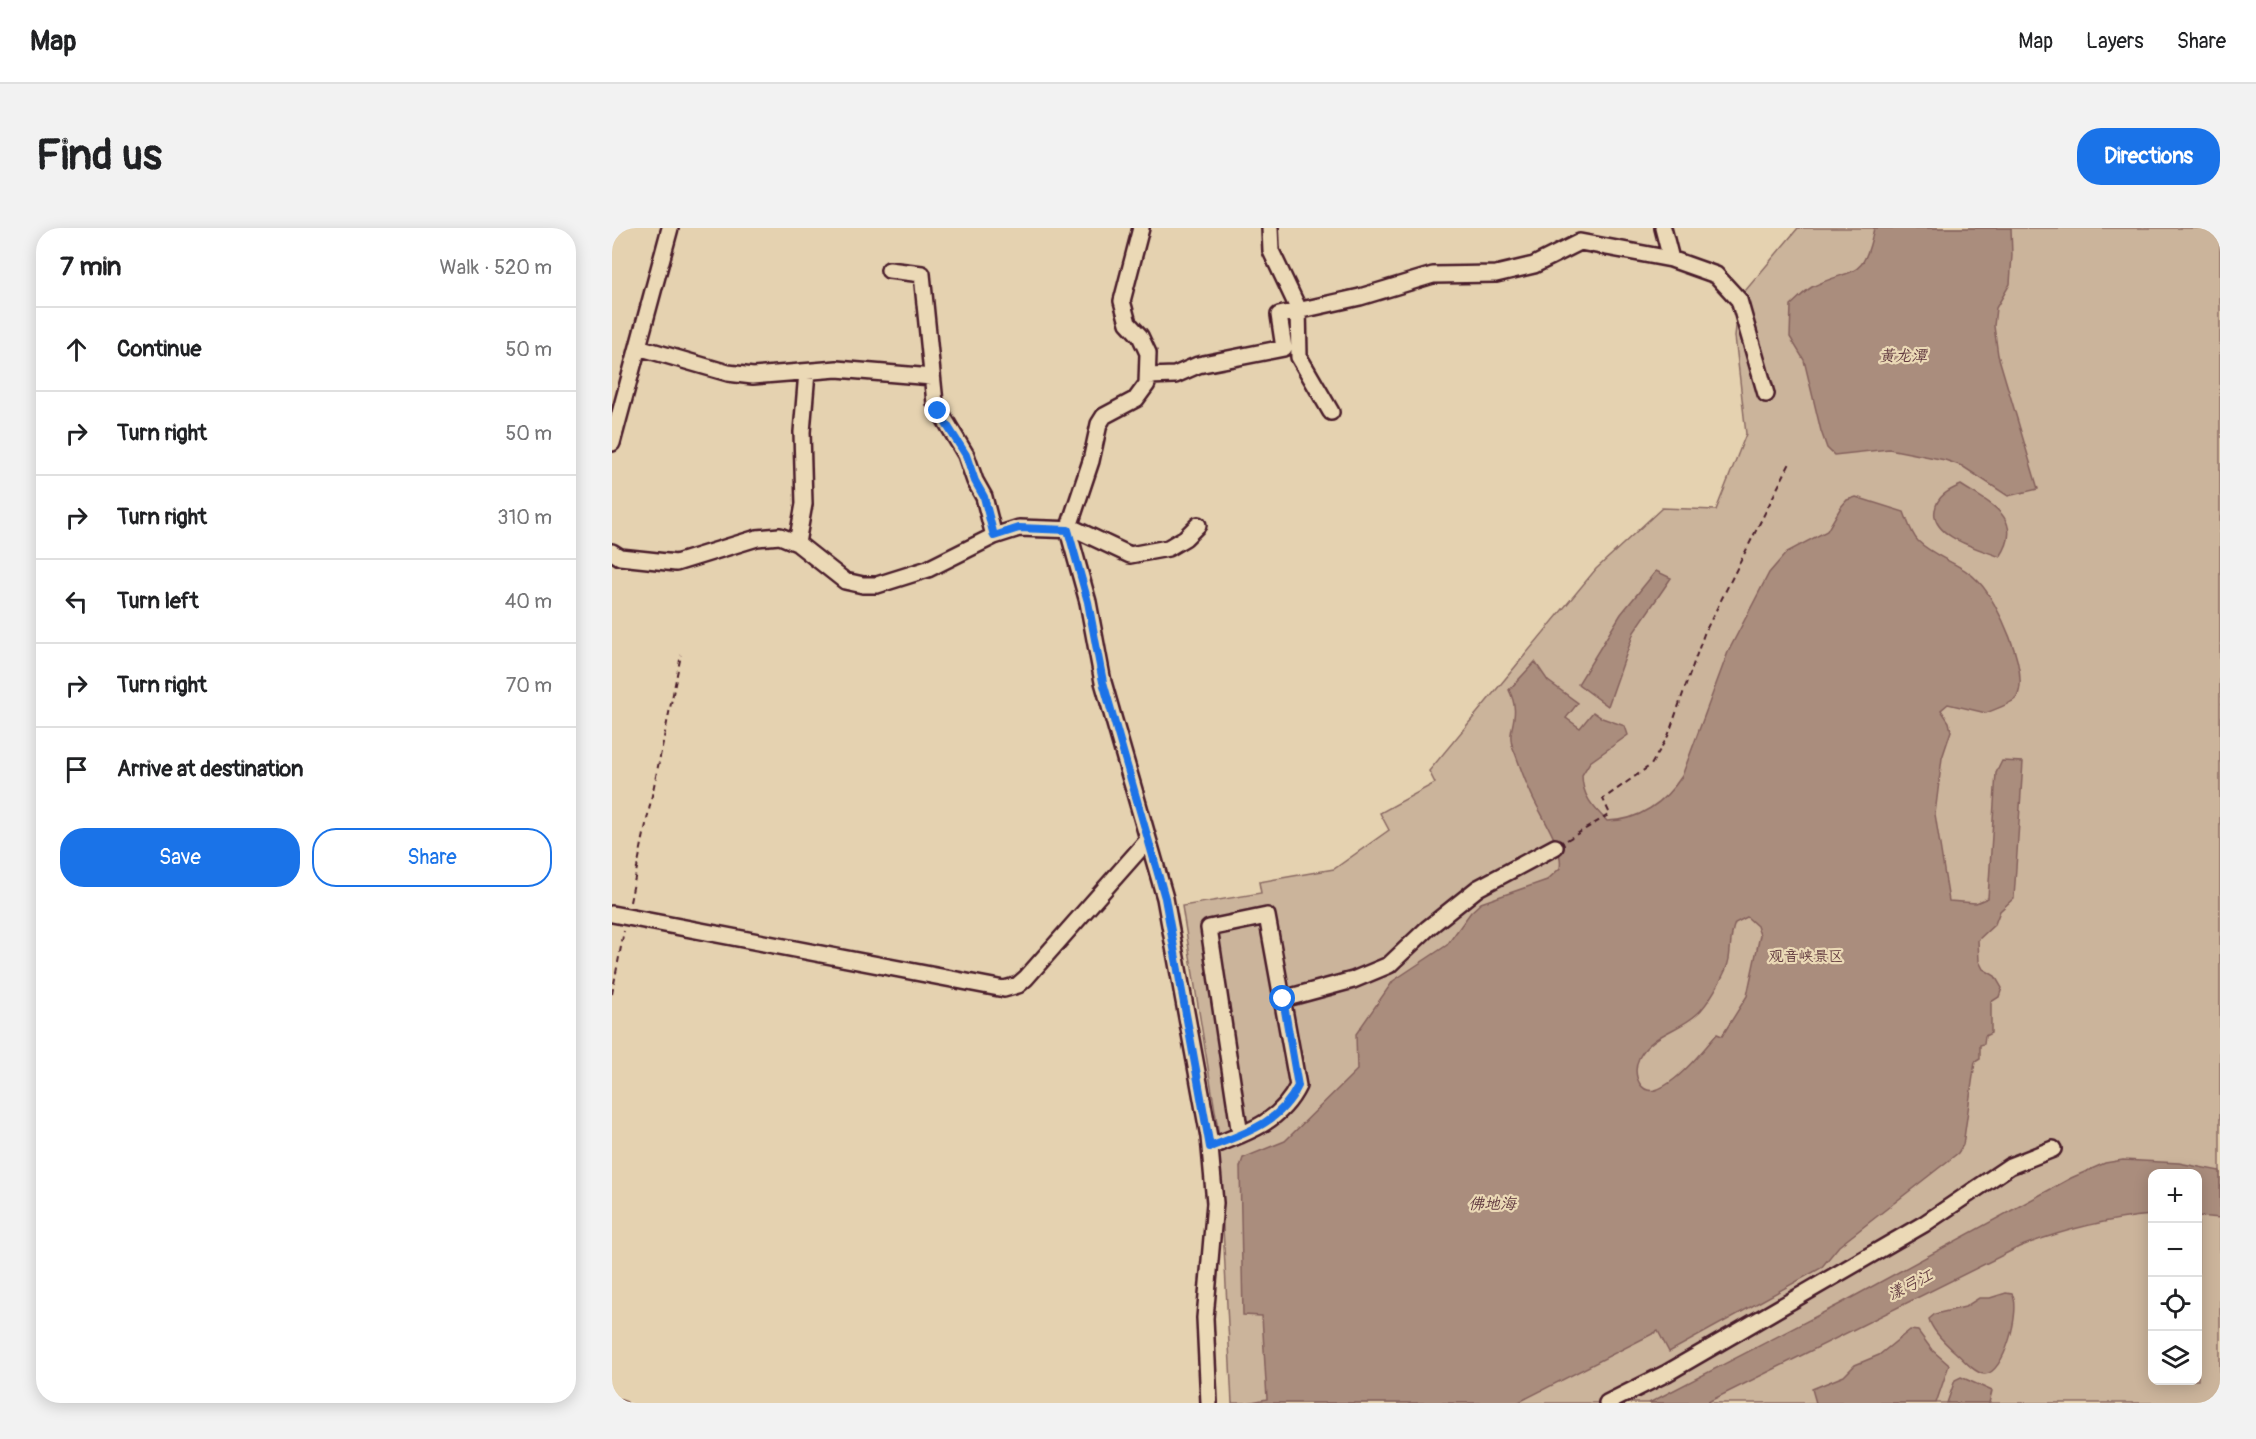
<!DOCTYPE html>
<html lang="en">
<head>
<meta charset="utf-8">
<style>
  :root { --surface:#fff; --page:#f2f2f2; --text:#202124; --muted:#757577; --line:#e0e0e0; --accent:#1a73e8 }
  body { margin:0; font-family:Pangolin,"LXGW WenKai TC",sans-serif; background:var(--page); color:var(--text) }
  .controls { position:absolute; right:18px; bottom:18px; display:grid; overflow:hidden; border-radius:12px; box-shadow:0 3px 15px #0003 }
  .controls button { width:54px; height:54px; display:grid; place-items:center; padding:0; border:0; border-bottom:2px solid var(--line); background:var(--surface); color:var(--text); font:30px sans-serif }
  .stop { position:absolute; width:18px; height:18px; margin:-14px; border:4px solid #1a73e8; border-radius:50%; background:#fff }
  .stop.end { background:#1a73e8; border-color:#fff; box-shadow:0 2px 6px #0008 }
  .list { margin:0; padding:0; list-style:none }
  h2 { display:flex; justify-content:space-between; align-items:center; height:78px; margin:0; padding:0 24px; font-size:26px }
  h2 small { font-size:20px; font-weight:400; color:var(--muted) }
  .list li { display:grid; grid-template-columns:39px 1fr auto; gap:18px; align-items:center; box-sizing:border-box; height:84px; padding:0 24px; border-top:2px solid var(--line) }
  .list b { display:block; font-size:22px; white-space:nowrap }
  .list em { font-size:20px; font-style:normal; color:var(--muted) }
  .actions { display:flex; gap:12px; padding:18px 24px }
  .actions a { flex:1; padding:14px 0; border:2px solid var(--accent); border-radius:24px; text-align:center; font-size:21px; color:var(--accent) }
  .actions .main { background:var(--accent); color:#fff }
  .icon { flex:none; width:33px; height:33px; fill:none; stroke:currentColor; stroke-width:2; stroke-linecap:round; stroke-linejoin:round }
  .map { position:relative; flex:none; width:1608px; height:1175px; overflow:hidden; border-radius:24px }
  header { display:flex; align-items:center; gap:36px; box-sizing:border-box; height:84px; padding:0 30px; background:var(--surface); border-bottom:2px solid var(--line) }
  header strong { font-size:28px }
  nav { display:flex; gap:33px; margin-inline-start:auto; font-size:21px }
  .intro { display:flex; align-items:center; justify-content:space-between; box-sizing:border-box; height:144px; padding:0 36px }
  h1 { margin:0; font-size:42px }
  .button { padding:15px 27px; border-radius:24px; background:var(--accent); color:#fff; font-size:21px; font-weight:700 }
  main { display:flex; gap:36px; padding:0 36px }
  aside { flex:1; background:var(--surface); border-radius:24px; box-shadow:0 3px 15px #0003 }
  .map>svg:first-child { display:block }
  .green { fill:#cbb49b; stroke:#8a6a63; stroke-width:1.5; fill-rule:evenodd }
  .water { fill:#aa8d7d; stroke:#84615c; stroke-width:1.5; fill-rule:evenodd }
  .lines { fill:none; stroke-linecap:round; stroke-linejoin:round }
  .stream { stroke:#84615c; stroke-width:4 }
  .minor-casing { stroke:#4a1f2b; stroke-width:20 }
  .path { stroke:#4a1f2b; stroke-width:2; stroke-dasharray:6 4.5; stroke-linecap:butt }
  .minor { stroke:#ebd9b6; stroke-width:15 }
  .route { stroke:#1a73e8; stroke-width:8 }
  .labels { text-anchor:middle; stroke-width:4.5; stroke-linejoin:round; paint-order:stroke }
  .park-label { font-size:15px; fill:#643d41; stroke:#ebd9b6 }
  .water-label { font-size:16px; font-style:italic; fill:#623a40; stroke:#ebd9b6 }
</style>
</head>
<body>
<header>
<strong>Map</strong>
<nav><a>Map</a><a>Layers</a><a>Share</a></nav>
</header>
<div class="intro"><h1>Find us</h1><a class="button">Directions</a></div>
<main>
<aside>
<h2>7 min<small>Walk · 520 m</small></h2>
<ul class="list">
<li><svg class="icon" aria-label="ahead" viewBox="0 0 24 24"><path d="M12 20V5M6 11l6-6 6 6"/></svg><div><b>Continue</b></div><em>50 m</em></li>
<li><svg class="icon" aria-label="right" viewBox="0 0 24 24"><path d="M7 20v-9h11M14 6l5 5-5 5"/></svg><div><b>Turn right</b></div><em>50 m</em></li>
<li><svg class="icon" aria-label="right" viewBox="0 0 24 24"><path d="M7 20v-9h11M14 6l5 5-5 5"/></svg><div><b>Turn right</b></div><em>310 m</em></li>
<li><svg class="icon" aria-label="left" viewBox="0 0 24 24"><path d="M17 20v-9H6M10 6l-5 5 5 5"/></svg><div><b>Turn left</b></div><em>40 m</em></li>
<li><svg class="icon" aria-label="right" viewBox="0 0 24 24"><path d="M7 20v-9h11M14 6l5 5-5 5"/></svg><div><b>Turn right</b></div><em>70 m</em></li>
<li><svg class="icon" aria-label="arrive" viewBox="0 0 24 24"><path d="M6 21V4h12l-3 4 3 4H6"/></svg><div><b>Arrive at destination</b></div></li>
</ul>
<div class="actions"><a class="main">Save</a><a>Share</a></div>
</aside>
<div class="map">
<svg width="1608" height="1175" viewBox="0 0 1608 1175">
  <rect width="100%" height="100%" fill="#e5d2b0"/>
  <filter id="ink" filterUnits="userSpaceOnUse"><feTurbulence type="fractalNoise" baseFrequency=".0167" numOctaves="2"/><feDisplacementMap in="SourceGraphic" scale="12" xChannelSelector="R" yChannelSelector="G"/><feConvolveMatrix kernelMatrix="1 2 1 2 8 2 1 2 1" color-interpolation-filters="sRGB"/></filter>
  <g filter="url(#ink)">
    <path class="green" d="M1186,0H1608V1175H620L606,901L570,678L649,665L647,654L722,641L777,602L768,585L823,555L817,543L984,341L1050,280L1104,282L1134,206L1123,108L1125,90L1133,63ZM1540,946H1586V1152H1540Z"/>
    <path class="water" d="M1262,0H1399L1400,27L1398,56L1384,80L1382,98L1386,127L1426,261L1396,268L1350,238L1333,232L1277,221L1222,227L1215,220L1209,203L1192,132L1178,109L1179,77C1186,71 1193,63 1200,59C1241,38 1251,55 1262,0Z
      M1349,257C1377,275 1414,290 1388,329C1369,321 1318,309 1323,282C1325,268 1337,262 1349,257Z
      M1244,269L1292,284C1296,294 1299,305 1306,313C1323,330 1351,336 1367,354C1385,373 1418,443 1405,469C1402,475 1381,482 1374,485L1336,476L1329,482L1337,494L1339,503L1330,530L1323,586L1337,673L1364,675L1376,670L1384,545L1390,533L1411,534L1402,670L1388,683L1383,696L1366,712L1367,733L1371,741L1383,748L1390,760L1387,769L1379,774V805L1373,808L1372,816L1368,817V831L1363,834L1351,917L1346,925L1227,1018L1209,1040L1057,1124L1046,1103L905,1175H635L655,1171L650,1088L631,1087L628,939L631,930L673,913L745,842L744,806L781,753L835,717L859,684L869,675L935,652L948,640C952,618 926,584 918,563C911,549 907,534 901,520C893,500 911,490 897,462L923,434L936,453L966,475L954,490L968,500L981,484L990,490L1013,498L1016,507L978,534L970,547C970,568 981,579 995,593C1027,593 1053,574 1070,548L1116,424L1157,345L1175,324L1215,303L1229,279L1235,272ZM1135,689L1145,698L1148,707L1135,768L1110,808L1105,806C1095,817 1045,883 1028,856C1023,848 1023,838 1027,830C1039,806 1067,803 1085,786C1095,778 1115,744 1117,731C1119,718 1118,707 1123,695Z
      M1044,343L1059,350L1022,404L996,478L966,456L1009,386Z
      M1511,932L1567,935L1608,943V990L1586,988V946H1540V987C1493,991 1451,1002 1407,1019L1094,1175H1037L1228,1076L1459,950L1493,935Z
      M1394,1065L1400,1066C1410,1079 1392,1148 1372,1146C1362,1145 1350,1130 1343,1124C1334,1116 1320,1103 1317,1091L1323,1086L1353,1079L1367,1070H1378Z
      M1298,1102L1306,1103L1320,1122L1337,1137L1324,1175H1204L1200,1161L1232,1148L1243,1137L1267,1127Z
      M1349,1149L1380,1163L1377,1175H1335L1343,1152Z"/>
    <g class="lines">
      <path class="stream" d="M0,1170L14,1175"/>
      <defs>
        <path id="minor" d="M529,0L510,73L516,95L528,108L536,125L535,156L524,171L492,188L487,196L479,233L456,302L476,374L491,454L553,670L597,909L603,975L593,1090L597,1175
          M658,0L659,23L686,80L687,129L719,184
          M1051,0L1059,31
          M277,42L310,46L323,175L354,227L363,253L372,269L382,308
          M26,119L116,145L141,148L225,141L320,149
          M536,148L563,147L586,137L672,120L667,87L748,69L821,47L884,46L922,37L968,14L1059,31L1104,47L1127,72L1154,166
          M0,215L58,0
          M185,315L192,276L190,204L195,144
          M0,324L8,329L64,335L145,310L168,308L185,315L233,353L251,357H265L316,341L382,308L407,300L465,302L518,327L556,320L573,310L586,297
          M0,686L392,761L406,757L414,750L535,613
          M671,771L741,752L777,737L816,700L866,660L943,619
          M598,919C634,905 668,895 686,858L655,688L597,700L628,907
          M995,1175L1055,1145L1312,996L1398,938L1441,921"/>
      </defs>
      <use href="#minor" class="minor-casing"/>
      <path class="path" d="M955,612L998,586L991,571L1039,537L1056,508L1092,406L1178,235
        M18,674L69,427
        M0,766L12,703"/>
      <use href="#minor" class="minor"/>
    </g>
  </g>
  <g class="lines" filter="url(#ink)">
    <path class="route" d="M326,183L354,227L363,253L372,269L382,308L407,300L456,302L476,374L491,454L553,670L598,919C634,905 668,895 686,858L671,771"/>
  </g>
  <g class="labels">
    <g class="park-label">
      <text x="1194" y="733">观音峡景区</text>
    </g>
    <g class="water-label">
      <text x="1291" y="133">黄龙潭</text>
      <text x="880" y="981">佛地海</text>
      <text transform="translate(1298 1056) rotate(-27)" y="6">漾弓江</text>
    </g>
  </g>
</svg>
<div class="controls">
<button>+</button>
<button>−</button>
<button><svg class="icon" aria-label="locate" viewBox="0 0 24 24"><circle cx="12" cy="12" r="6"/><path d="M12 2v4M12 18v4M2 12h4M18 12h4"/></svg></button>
<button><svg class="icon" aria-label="layers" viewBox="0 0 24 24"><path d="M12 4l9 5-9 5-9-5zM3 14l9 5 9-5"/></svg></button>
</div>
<div class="stop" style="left:671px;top:771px"></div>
<div class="stop end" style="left:326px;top:183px"></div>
</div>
</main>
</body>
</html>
